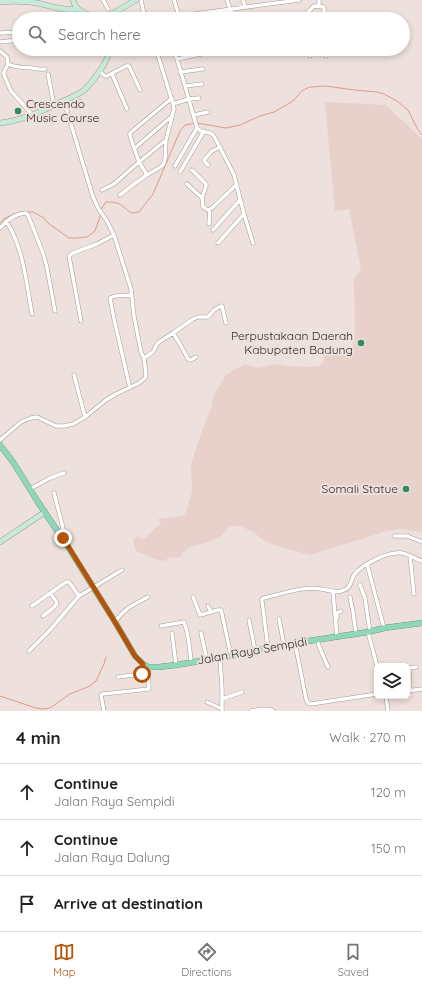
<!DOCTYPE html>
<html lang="en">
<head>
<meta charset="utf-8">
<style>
  :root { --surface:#fff; --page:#f2f2f2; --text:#202124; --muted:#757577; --line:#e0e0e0; --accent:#b45309 }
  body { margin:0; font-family:Quicksand,sans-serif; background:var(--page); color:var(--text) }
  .controls { position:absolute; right:12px; bottom:12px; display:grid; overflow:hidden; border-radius:6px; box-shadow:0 2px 6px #0003 }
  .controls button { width:36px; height:36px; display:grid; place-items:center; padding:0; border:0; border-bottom:1px solid var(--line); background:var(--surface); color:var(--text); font:20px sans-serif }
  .stop { position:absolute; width:12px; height:12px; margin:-9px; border:3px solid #b45309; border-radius:50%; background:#fff }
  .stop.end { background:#b45309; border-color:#fff; box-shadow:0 1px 4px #0008 }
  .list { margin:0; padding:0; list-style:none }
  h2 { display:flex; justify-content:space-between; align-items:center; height:52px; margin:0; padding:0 16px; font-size:17px }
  h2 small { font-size:13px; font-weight:400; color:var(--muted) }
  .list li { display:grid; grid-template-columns:26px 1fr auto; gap:12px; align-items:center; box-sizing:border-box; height:56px; padding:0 16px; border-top:1px solid var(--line) }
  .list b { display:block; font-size:15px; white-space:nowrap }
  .list p { margin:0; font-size:13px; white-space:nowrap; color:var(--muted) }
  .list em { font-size:13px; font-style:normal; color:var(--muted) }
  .icon { flex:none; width:22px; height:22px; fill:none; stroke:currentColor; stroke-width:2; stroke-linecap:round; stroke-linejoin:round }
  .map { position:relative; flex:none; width:422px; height:711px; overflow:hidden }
  .search { position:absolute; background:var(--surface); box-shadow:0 2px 6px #0003; left:12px; right:12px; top:12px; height:44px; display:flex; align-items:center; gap:10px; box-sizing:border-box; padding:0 14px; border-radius:22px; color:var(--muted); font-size:15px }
  .sheet { height:220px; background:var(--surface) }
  nav { display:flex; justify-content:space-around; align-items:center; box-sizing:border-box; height:56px; border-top:1px solid var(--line); background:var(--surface); font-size:11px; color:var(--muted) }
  nav a { display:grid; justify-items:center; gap:2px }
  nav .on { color:var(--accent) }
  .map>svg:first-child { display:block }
  .built { fill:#e8d1cb }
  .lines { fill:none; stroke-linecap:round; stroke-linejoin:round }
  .stream { stroke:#e09a88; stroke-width:1 }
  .street-tunnel { stroke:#c8bcb8; stroke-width:3.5; stroke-dasharray:3.5 2; stroke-linecap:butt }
  .street-casing { stroke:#a69895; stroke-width:4.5 }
  .secondary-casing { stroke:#a69895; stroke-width:6 }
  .primary-casing { stroke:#3f8867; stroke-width:6 }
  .street { stroke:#fff; stroke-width:3.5 }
  .secondary { stroke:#c8eadb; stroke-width:5 }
  .primary { stroke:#91d6b8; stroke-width:5.5 }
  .route { stroke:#b45309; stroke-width:5 }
  .poi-dot { fill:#2e8c63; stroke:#eee0dc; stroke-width:1.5 }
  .labels { text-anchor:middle; stroke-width:4; stroke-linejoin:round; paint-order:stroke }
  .poi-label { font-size:12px; fill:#2f2a29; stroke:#eee0dc; text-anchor:end }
  .street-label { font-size:12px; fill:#2f2a29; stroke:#eee0dc }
</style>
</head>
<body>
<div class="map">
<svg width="422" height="711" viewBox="0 0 422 711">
  <rect width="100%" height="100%" fill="#eee0dc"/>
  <path class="built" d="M325,102L386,105L422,139V532L401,529L387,531L310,555L274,545L261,539L254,532L240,526L229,527L220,537L206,543L192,546L183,552L182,556L174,558L169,557L165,561L154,559L136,551L133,541L137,536L142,539L146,538L149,534L153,531L157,526L161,525L160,522L158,519L183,516L186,512L192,491L191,464L204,425L212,406L213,397L225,376L230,372L245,364L258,368L276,364L287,366L311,367L319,366L324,361L323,351L352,347L355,342L354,280L361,269L349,209L335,211Z"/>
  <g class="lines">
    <path class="stream" d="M101,209L104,205L106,202C123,202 120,206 132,213L139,212L153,194L180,131L185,125L197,123L226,128L240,125L260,116L274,112L293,101L303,90L310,87L326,86L354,90L377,92L384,94L397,101L408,110L418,130L422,135
      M27,212H33L44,218L48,223L69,238H76L87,237L95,231L101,214
      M0,223L4,219L14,214
      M0,696L36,708L43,709L50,708L70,694L90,686L96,681L104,664L106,657"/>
    <path class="street-tunnel" d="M80,99V101"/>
    <defs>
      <path id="street" d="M103,0L108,9
        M141,0L145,19
        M174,0L179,16
        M227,0L230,9
        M243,0L245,7
        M319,0V6
        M231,9L234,19
        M165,18L299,0
        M308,19L307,13L314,6L324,7V19
        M0,33L19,32
        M0,42L19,40
        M172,49L177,59L185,86L197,128L201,131L210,133L213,135L215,138L228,163L234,175L244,214L253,243
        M310,49V56
        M325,49L326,56
        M0,51L7,57L8,64L4,72V75L11,91L30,112L31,115
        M177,59L201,54
        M8,64C16,68 23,67 32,68C37,69 39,70 45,69
        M99,71L105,76H107L126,66H129L140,90
        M180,72L203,69
        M48,74L54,106
        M112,74L127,109
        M185,86L202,84
        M173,104L189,99L199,98
        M194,115L208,112
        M135,148L172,116L174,109L173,104L156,49
        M208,165L205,162L204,160L212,151L220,147
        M175,166L197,128
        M192,170L206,184V186L202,198
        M180,172L204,131
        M147,175L162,166L164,163L165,159L166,140L172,117
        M187,184L202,198L203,207L208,210L212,208L236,185
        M102,190L114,184L139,162L166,140
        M120,195L134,184L147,175L139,162L130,136V133L172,98
        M6,221C24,249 26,282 32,314
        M209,224L210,209
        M0,228C7,220 15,213 26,213L28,215L43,253L47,268L55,311
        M213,230L240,200
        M218,243L244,214
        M81,321L69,256L73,253L97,244L114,235
        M173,333L193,319L198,317H208L214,310L221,306H222L226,323
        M144,358L153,352L157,344L159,342L173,333L180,344L188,359L191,360L196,357
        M74,375L85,417
        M129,384L114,319L110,298L115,296L132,295
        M0,440L21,422L31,418L37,417L56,426H64L73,424L85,417L106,400L116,394L139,383L145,378L146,375L144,358L141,352L134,316L131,289L114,235L107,221L98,208L93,197L64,101
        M30,489L50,478L64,473
        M54,493L63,528V538
        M394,536H407L422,542
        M410,556L414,594
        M367,564L384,628
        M360,585L365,598L370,632
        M333,592L337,637
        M193,597L200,615L218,610H221L222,614L231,656
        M350,597L353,612L356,634
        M32,606L66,582H69L79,596L122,570
        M208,606L211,612
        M43,616L52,609L57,604L56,601L50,593
        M337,618V613L341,611
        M279,619L284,645
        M249,620L255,650
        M115,622C124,608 135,604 148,597
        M161,626L184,622C189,635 190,649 191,662
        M368,632L377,666
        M172,633L176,665
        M201,633L207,660
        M317,640L321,651L328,667
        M295,643L306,699L308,703L311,704L377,694
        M268,648L262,601V599L264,598C283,594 301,586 321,589C329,590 336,594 344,590C351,588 351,580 354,575C362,564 389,551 402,553C408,554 416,559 422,561
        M29,651L50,630L79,596
        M220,658L222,689V711
        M118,677L141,674L143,672V664
        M407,691L422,689
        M410,691L409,669L410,668L416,667
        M386,696L388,711
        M222,699L242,692
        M207,702L222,709
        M104,711L101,695L103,694L149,689L148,667
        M251,711L263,709L272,710L273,711"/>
      <path id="secondary" d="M73,0C74,3 76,7 78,9C84,15 97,17 105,19
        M0,2C12,1 25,1 37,3C51,6 64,11 78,9
        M105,19L110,15L136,0
        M0,123C21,121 40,112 59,103C67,99 76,96 83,91C90,86 102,68 106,61C108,57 108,53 108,49
        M0,542L45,512"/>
      <path id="primary" d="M0,445L13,462L38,502L68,547L115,622L135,656L143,664L148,667H159L176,665L231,656L255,650L295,643L368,632L384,628L422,623"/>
    </defs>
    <use href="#street" class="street-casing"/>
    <use href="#secondary" class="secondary-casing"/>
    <use href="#primary" class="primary-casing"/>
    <use href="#street" class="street"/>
    <use href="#secondary" class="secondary"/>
    <use href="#primary" class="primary"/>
  </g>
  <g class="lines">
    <path class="route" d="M63,538L115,622L135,656L143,664L142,672V674"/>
  </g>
  <g class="poi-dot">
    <circle cx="18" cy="111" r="4"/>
    <circle cx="361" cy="343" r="4"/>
    <circle cx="406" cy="489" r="4"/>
  </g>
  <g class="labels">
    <g class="poi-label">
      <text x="26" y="108" text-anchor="start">Crescendo<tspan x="26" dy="14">Music Course</tspan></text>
      <text x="353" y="340">Perpustakaan Daerah<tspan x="353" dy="14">Kabupaten Badung</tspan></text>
      <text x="398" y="493">Somali Statue</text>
    </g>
    <g class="street-label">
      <text transform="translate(252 651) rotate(-10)" y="4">Jalan Raya Sempidi</text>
    </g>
  </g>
</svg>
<div class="controls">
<button><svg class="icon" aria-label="layers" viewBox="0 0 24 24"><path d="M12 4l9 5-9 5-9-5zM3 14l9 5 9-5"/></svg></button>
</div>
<div class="stop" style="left:142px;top:674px"></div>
<div class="stop end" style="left:63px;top:538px"></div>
<div class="search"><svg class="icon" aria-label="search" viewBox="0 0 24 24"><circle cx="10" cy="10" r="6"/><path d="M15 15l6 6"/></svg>Search here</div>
</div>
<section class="sheet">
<h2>4 min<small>Walk · 270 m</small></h2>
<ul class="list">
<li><svg class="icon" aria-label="ahead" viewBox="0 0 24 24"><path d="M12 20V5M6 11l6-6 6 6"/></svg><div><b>Continue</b><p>Jalan Raya Sempidi</p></div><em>120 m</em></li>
<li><svg class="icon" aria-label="ahead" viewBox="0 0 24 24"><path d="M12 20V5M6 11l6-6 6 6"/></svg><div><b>Continue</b><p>Jalan Raya Dalung</p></div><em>150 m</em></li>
<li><svg class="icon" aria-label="arrive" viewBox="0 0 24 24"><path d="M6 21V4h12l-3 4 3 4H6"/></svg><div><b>Arrive at destination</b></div></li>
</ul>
</section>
<nav>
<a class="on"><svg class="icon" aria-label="map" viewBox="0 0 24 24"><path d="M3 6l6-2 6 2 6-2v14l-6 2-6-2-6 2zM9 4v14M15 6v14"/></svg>Map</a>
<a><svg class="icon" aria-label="directions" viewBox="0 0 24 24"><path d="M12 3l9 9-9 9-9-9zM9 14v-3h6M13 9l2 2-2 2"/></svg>Directions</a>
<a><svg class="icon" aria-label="saved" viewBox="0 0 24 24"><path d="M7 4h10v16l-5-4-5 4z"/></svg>Saved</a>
</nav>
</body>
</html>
